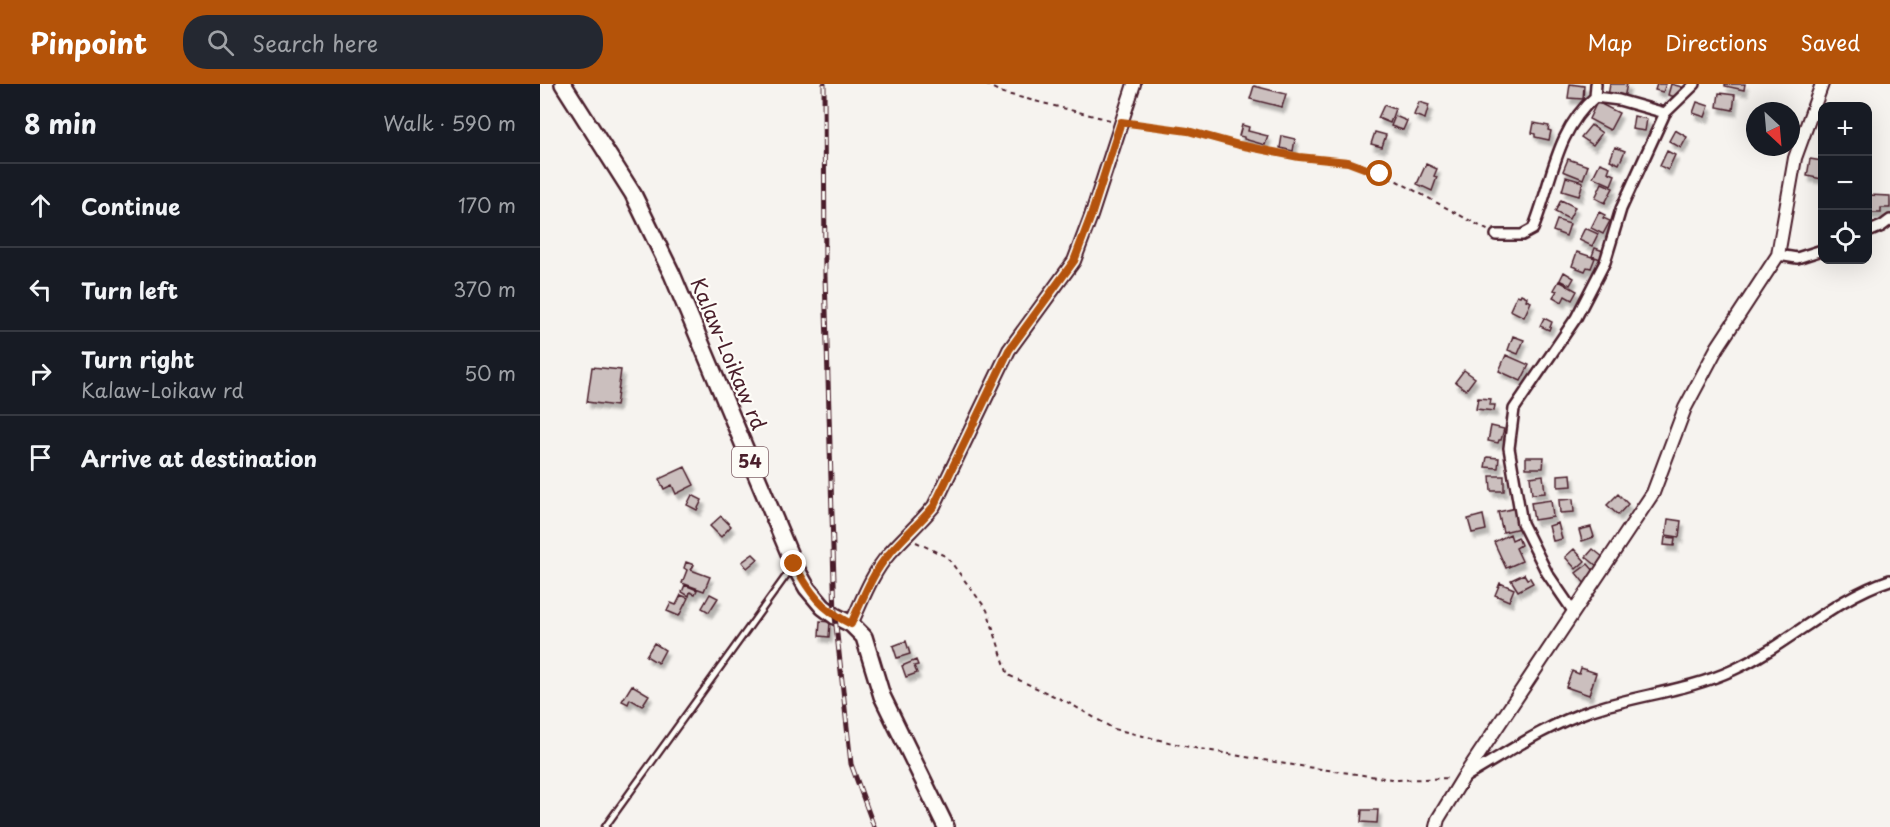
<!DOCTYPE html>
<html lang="en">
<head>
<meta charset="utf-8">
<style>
  :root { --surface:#171b24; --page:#242831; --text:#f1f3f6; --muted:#9ea1a6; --line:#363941; --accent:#b45309 }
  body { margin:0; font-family:"Playpen Sans",sans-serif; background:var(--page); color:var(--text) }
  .controls { position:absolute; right:18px; top:18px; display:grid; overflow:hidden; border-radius:12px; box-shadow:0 6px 24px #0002 }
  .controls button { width:54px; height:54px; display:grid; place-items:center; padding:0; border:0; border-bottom:2px solid var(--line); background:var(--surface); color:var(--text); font:30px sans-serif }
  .compass { position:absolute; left:1206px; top:18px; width:54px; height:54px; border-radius:50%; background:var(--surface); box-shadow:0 6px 24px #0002; rotate:154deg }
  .stop { position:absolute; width:18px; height:18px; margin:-14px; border:4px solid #b45309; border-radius:50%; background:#fff }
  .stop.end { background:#b45309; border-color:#fff; box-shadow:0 2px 6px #0008 }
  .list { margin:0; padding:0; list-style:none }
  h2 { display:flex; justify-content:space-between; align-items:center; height:78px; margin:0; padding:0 24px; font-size:26px }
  h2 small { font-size:20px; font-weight:400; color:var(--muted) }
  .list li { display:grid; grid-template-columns:39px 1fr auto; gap:18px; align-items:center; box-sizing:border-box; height:84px; padding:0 24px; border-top:2px solid var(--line) }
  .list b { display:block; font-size:22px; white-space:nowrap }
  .list p { margin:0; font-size:20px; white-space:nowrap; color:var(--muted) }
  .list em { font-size:20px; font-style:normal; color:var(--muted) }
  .icon { flex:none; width:33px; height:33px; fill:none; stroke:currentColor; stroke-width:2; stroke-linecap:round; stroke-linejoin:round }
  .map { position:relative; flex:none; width:1350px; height:743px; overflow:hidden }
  header { display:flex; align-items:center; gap:36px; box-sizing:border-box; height:84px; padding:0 30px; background:var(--accent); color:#fff }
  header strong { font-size:28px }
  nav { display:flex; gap:33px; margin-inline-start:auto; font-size:21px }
  .search { width:420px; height:54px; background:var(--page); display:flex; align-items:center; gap:15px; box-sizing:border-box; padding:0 21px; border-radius:24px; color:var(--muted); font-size:22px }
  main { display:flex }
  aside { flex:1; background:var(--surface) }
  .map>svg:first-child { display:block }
  .building { fill:#cbbfbe; stroke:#4a1f2b; stroke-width:1.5; filter:url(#shadow) }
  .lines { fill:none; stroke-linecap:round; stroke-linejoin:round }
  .service-casing { stroke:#4a1f2b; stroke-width:9 }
  .minor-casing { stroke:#4a1f2b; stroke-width:14 }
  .tertiary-casing { stroke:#4a1f2b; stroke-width:16 }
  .primary-casing { stroke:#4a1f2b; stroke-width:20 }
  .path { stroke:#4a1f2b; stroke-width:2; stroke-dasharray:4.5 4.5; stroke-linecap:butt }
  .service { stroke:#fdfcf7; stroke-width:4.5 }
  .minor { stroke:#fdfcf7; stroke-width:9 }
  .tertiary { stroke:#fdfcf7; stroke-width:12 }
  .primary { stroke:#fdfcf7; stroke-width:15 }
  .rail-casing { stroke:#4a1f2b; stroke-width:5 }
  .rail { stroke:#fdfcf7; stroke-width:3; stroke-dasharray:9; stroke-linecap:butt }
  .route { stroke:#b45309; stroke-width:8 }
  .labels { text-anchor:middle; stroke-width:4.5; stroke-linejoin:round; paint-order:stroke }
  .shield { fill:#fdfcf7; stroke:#806168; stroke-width:1.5 }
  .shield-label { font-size:18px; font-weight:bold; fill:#4a1f2b }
  .street-label { font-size:20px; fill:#4a1f2b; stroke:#fdfcf7 }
</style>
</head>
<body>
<header>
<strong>Pinpoint</strong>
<div class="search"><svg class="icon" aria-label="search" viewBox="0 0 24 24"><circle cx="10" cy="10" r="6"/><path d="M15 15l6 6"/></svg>Search here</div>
<nav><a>Map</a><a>Directions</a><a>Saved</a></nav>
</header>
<main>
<aside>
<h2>8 min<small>Walk · 590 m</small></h2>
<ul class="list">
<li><svg class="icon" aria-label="ahead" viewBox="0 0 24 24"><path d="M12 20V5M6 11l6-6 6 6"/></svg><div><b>Continue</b></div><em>170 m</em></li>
<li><svg class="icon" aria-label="left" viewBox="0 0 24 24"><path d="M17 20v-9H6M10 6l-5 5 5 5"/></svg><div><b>Turn left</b></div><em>370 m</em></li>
<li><svg class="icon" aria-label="right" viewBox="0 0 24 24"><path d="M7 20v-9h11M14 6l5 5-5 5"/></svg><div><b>Turn right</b><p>Kalaw-Loikaw rd</p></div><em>50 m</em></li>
<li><svg class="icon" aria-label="arrive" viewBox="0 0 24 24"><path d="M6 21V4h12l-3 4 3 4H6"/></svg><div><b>Arrive at destination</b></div></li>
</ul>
</aside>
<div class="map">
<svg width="1350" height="743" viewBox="0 0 1350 743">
  <defs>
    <filter id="shadow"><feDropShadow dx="3" dy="5.5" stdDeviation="1.5" flood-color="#0004"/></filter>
  </defs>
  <rect width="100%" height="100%" fill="#f6f3ef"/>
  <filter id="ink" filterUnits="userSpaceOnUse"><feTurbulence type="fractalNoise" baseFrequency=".0167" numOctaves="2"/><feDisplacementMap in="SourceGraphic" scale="12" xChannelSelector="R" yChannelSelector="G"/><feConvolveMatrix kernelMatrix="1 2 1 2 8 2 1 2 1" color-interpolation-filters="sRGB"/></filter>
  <g filter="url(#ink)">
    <path class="building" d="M1030,0L1044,2L1043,15L1028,14Z
      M1070,0H1087L1084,14L1068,12Z
      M1117,0H1126L1123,8L1115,6Z
      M1131,0L1142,3L1140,14L1128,11Z
      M1185,0H1205L1204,6L1185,2Z
      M714,2L746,10L742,23L710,15Z
      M1179,9L1195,11L1193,26L1177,23Z
      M879,18L889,21L885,35L874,31Z
      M1057,18L1079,29L1070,46L1049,35Z
      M1157,18L1169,22L1165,33L1153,29Z
      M844,21L855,25L850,39L838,34Z
      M855,32L867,37L863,46L851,42Z
      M1094,32L1107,35L1105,47L1092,45Z
      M994,39L1009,42L1008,46L1011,47L1009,56L995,53V50L992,49Z
      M702,41L709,43L708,47L728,52L725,61L704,55V53L699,52Z
      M1051,41L1062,49L1053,61L1041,53Z
      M1135,46L1147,53L1141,64L1129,57Z
      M835,48L846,51L842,63L831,60Z
      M742,52L755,55L753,67L740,64Z
      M1075,63L1085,67L1079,80L1070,76Z
      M1127,67L1135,71L1128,86L1120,82Z
      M1028,75L1048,82L1043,95L1023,87Z
      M1270,75L1282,77V95L1267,92Z
      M1060,79L1070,83L1068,88L1075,91L1071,101L1053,93Z
      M886,80L897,85L894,92L897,93L892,107L877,100Z
      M1026,93L1043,98L1039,112L1022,107Z
      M1062,99L1073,104L1065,119L1055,114Z
      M1328,111L1350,112V124H1341V129H1328Z
      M1021,116L1035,123L1029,135L1015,128Z
      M1059,128L1065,131L1063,134L1070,137L1063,150L1051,144Z
      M1017,136L1030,140L1026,152L1013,147Z
      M1045,144L1058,150L1052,162L1039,156Z
      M1055,164L1066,168L1063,176L1052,172Z
      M1037,168L1055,174L1051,184L1047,183L1045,187L1032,182Z
      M1024,188L1034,194L1030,201L1020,196Z
      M1019,197L1037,207L1032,216L1025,212L1022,218L1013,213L1017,207L1014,206Z
      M981,210L987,213L986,216L991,218L984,233L970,226L977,211L980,212Z
      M1004,234L1012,238L1009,246L1000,242Z
      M973,252L984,256L978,270L968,266Z
      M966,271L989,281L981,297L959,287Z
      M52,283L81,286L76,322L47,318Z
      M924,286L935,294L926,306L915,298Z
      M938,314L951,315L950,321H955L954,327L936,325Z
      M951,342L964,345L961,356H959L958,359L948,357Z
      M947,373L959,374L958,384L945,383Z
      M986,373H1004L1003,384H986Z
      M145,383L154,401L136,410L132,401L124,405L119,395Z
      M1031,390L1032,402L1018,403V391Z
      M1003,391L1005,409L992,410L990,393Z
      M950,392H964V407H951Z
      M1078,410L1088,420L1078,431L1067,421Z
      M152,411L162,416L157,426L147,421Z
      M1033,415L1034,428L1020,429L1019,416Z
      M1011,416L1013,433L994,436L991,419Z
      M976,424L980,444L963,448L958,428Z
      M943,431L946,446L932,449L928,435Z
      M181,432L191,442L181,453L170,442Z
      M1128,435L1141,437L1139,453L1126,451Z
      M1018,439L1022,455L1013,457L1009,442Z
      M1051,443L1054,453L1042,457L1039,446Z
      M970,450L972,456L978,453L981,461L976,464L982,477L966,484L954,458Z
      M1125,453L1135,454L1134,462L1124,461Z
      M1034,465L1045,477L1036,485L1025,473Z
      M1053,465L1064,474L1057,482L1046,473Z
      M213,470L218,475L207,484L202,478Z
      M146,478L154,481L151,486L170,493L164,507L142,499L147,486L144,484Z
      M1048,480L1055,488L1049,493L1050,495L1045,500L1036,489Z
      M984,490L987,495L990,494L993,499L978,507L971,496Z
      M960,499L974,505L969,517L955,511Z
      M145,501L157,506L155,510L150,508L149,512L142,508Z
      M170,510L178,514L169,528L162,524Z
      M141,511L148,514L139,532L127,527L131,519L136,521Z
      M280,537L290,538L289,553L279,552Z
      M366,557L370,570L357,574L353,562Z
      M114,559L125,566L118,579L106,572Z
      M376,576L378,581L374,582L377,589L366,593L362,582Z
      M1041,584L1056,589L1049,611L1026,603L1032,587L1039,590Z
      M92,601L109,611L102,622L90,615L88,620L82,617Z
      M822,726H838L837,739L821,738Z"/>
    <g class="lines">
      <defs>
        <path id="service" d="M65,743L251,485"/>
        <path id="minor" d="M1055,13L1056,0
          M1328,148L1342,142L1350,136
          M956,151H982L993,145C1012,99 1015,47 1055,13L1079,16L1125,29
          M1238,171L1257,174L1282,166
          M1033,527L1007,489L982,439L969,364L974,325L1036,234L1065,178L1081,125L1125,29L1155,0
          M925,693C965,670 1005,642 1049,627C1096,611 1148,607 1193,586C1248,561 1292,515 1350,496"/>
        <path id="tertiary" d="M311,540C322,517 332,489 349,470C364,453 380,439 394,422L469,266L534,177L551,132L594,0
          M896,743L898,735L923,694L1113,409L1145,324L1177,264L1238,171L1255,74L1282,0"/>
        <path id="primary" d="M23,0L93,110L132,190L254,481L267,504L283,523L295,532L311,540L324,553L342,612L406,743"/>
      </defs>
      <use href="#service" class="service-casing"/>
      <use href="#minor" class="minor-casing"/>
      <use href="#tertiary" class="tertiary-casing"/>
      <use href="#primary" class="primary-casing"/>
      <path class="path" d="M445,0L463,9L570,36
        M594,39L648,47L699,61L759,73L808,78L857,97L949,147
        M376,458L407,473L447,526L468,591L527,618L574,645L649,663L746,680L858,696L911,694"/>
      <use href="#service" class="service"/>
      <use href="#minor" class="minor"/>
      <use href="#tertiary" class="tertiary"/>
      <use href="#primary" class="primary"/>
      <defs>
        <path id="rail" d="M284,0L285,192L295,532L311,680L334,743"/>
      </defs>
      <use href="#rail" class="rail-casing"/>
      <use href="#rail" class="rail"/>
    </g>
  </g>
  <g class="lines" filter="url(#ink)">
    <path class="route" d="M254,480C270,509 281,525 311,540C322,517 332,489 349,470C363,453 380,439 394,422L469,266L534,177L551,132L581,38L648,47L699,61L759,73L808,78L840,90"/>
  </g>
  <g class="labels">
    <rect class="shield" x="192" y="363" width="36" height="30" rx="4.5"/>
    <g class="shield-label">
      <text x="210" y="384">54</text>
    </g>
    <g class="street-label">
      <text transform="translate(188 270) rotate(67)" y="7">Kalaw-Loikaw rd</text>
    </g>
  </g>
</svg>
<div class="controls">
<button>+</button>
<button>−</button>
<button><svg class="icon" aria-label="locate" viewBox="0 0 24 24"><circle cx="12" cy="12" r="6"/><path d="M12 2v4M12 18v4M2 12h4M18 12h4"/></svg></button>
</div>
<svg class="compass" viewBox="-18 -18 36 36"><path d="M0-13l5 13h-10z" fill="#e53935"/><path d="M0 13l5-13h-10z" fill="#9ea1a6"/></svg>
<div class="stop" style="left:840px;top:90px"></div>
<div class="stop end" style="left:254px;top:480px"></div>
</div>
</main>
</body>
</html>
